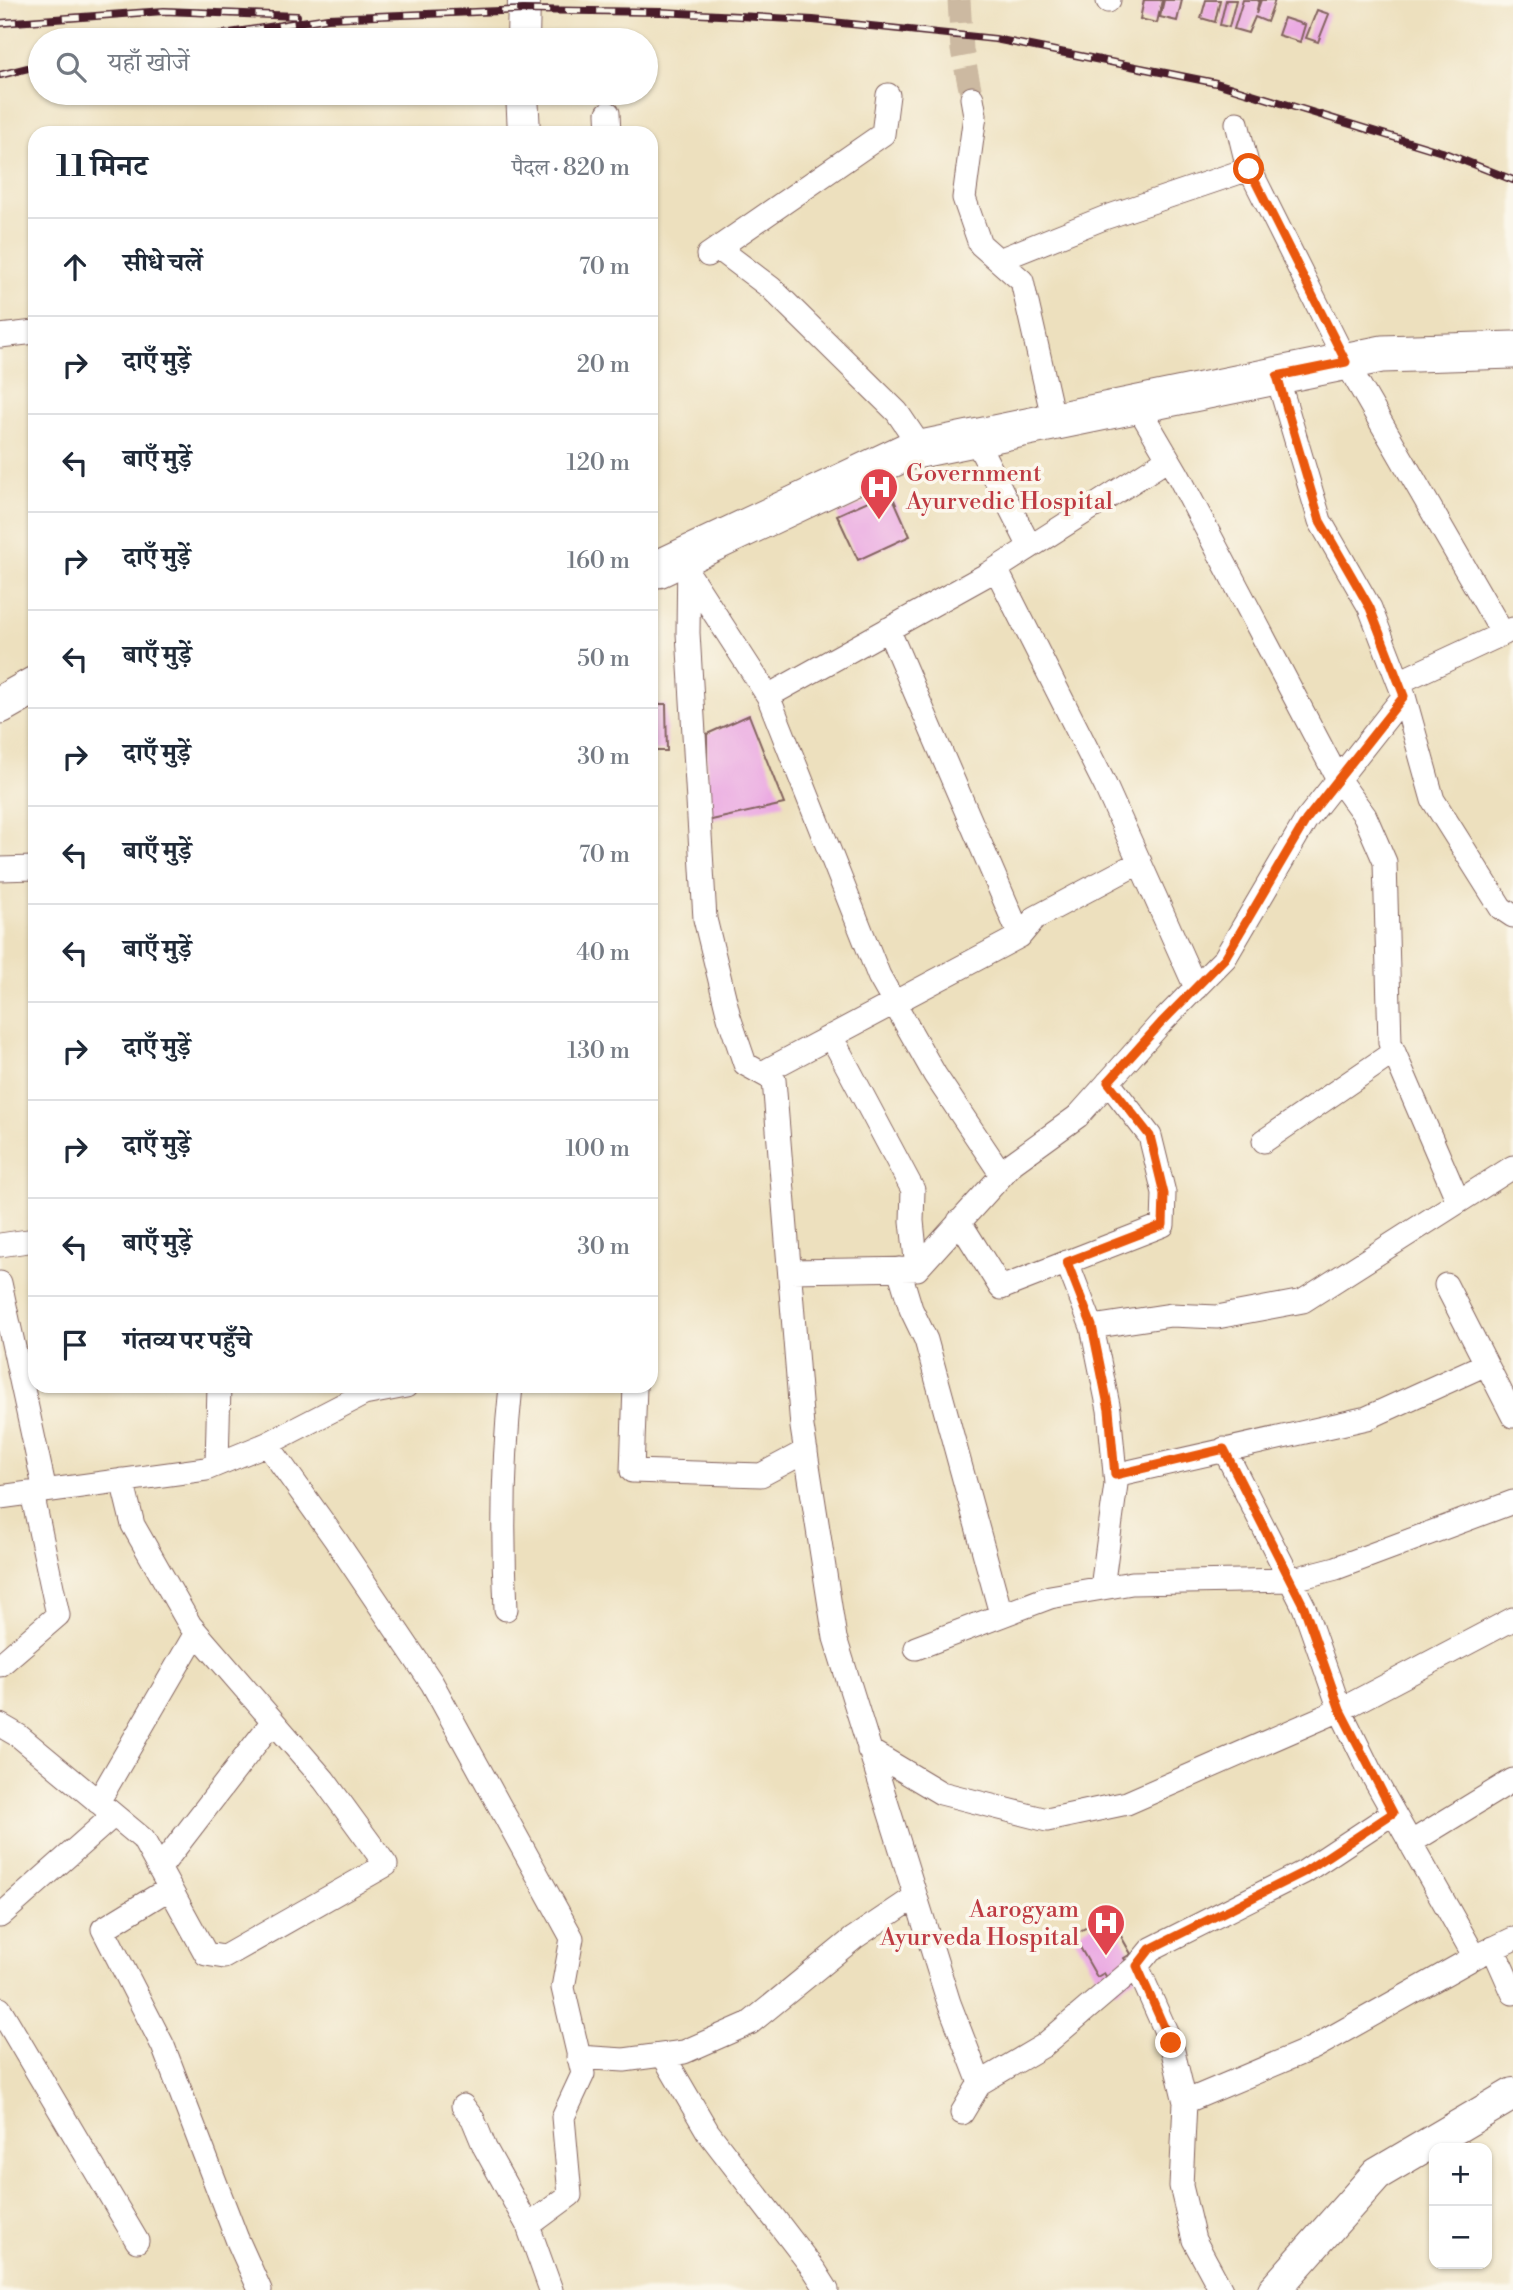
<!DOCTYPE html>
<html lang="hi">
<head>
<meta charset="utf-8">
<style>
  :root { --surface:#fff; --page:#f6f6f7; --text:#1f2937; --muted:#747a83; --line:#e0e1e3 }
  body { margin:0; font-family:"Libre Bodoni","Noto Serif Devanagari",serif; background:var(--page); color:var(--text) }
  .controls { position:absolute; right:21px; bottom:21px; display:grid; overflow:hidden; border-radius:14px; box-shadow:0 2px 5px #0004 }
  .controls button { width:63px; height:63px; display:grid; place-items:center; padding:0; border:0; border-bottom:2px solid var(--line); background:var(--surface); color:var(--text); font:35px sans-serif }
  .stop { position:absolute; width:21px; height:21px; margin:-16px; border:5px solid #ea580c; border-radius:50%; background:#fff }
  .stop.end { background:#ea580c; border-color:#fff; box-shadow:0 2px 7px #0008 }
  .list { margin:0; padding:0; list-style:none }
  h2 { display:flex; justify-content:space-between; align-items:center; height:91px; margin:0; padding:0 28px; font-size:30px }
  h2 small { font-size:23px; font-weight:400; color:var(--muted) }
  .list li { display:grid; grid-template-columns:46px 1fr auto; gap:21px; align-items:center; box-sizing:border-box; height:98px; padding:0 28px; border-top:2px solid var(--line) }
  .list b { display:block; font-size:26px; white-space:nowrap }
  .list em { font-size:23px; font-style:normal; color:var(--muted) }
  .icon { flex:none; width:38px; height:38px; fill:none; stroke:currentColor; stroke-width:2; stroke-linecap:round; stroke-linejoin:round }
  .map { position:relative; flex:none; width:1513px; height:2290px; overflow:hidden }
  .search { position:absolute; background:var(--surface); box-shadow:0 2px 5px #0004; left:28px; top:28px; width:630px; height:77px; display:flex; align-items:center; gap:18px; box-sizing:border-box; padding:0 24px; border-radius:38px; color:var(--muted); font-size:26px }
  .panel { position:absolute; background:var(--surface); box-shadow:0 2px 5px #0004; left:28px; top:126px; width:630px; height:1267px; border-radius:21px }
  .map>svg:first-child { display:block }
  .building { fill:#ebabe2 }
  .lines { fill:none; stroke-linecap:round; stroke-linejoin:round }
  .street-tunnel { stroke:#ccb9a1; stroke-width:23; stroke-dasharray:23 11; stroke-linecap:butt }
  .street-casing { stroke:#83635e; stroke-width:25 }
  .secondary-casing { stroke:#83635e; stroke-width:34 }
  .primary-casing { stroke:#83635e; stroke-width:39 }
  .street { stroke:#fff; stroke-width:23 }
  .secondary { stroke:#fff; stroke-width:32 }
  .primary { stroke:#fff; stroke-width:37 }
  .rail-casing { stroke:#4a1f2b; stroke-width:8 }
  .rail { stroke:#fbf7ec; stroke-width:5; stroke-dasharray:16; stroke-linecap:butt }
  .route { stroke:#ea580c; stroke-width:9 }
  .labels { text-anchor:middle; stroke-width:7; stroke-linejoin:round; paint-order:stroke }
  .health-label { font-size:24px; fill:#be3a42; stroke:#fbf7ec; text-anchor:start }
</style>
</head>
<body>
<div class="map">
<svg width="1513" height="2290" viewBox="0 0 1513 2290">
  <rect width="100%" height="100%" fill="#fbf7ec"/>
  <filter id="ink" filterUnits="userSpaceOnUse"><feTurbulence type="fractalNoise" baseFrequency=".0143" numOctaves="2"/><feDisplacementMap in="SourceGraphic" scale="14" xChannelSelector="R" yChannelSelector="G"/><feConvolveMatrix kernelMatrix="1 2 1 2 8 2 1 2 1" color-interpolation-filters="sRGB"/></filter>
  <filter id="wash" filterUnits="userSpaceOnUse"><feTurbulence type="fractalNoise" baseFrequency=".00686" numOctaves="4" result="noise"/><feDisplacementMap in="SourceGraphic" scale="28" xChannelSelector="R" yChannelSelector="G"/><feGaussianBlur stdDeviation="1.57" result="paint"/><feColorMatrix in="noise" values="0 0 0 0 0 0 0 0 0 0 0 0 0 0 0 0 0 1.4 0 .05"/><feComposite in="paint" operator="in"/></filter>
  <g filter="url(#wash)">
    <rect width="100%" height="100%" fill="#ede0be"/>
    <g id="blocks">
      <path class="building" d="M1144,0H1162L1157,23L1140,19Z
        M1164,0H1182L1177,21L1160,17Z
        M1206,0H1220L1215,22L1201,18Z
        M1226,0H1236L1229,27L1220,25Z
        M1243,0H1259L1256,14L1261,0H1275L1267,22L1255,17L1248,33L1234,29Z
        M1317,10L1329,14L1318,42L1306,38Z
        M1284,18L1305,25L1300,42L1278,35Z
        M890,491L910,536L858,560L837,515Z
        M651,704H666L667,751H651Z
        M749,715L784,804L707,821V734Z
        M1109,1915L1131,1954L1124,1958L1136,1978L1115,1991L1104,1973L1097,1977L1073,1935Z"/>
    </g>
  </g>
  <g filter="url(#ink)">
    <use href="#blocks" fill-opacity="0" stroke="#83635e" stroke-width="2"/>
    <g class="lines">
      <path class="street-tunnel" d="M959,0L962,50L972,98"/>
      <defs>
        <path id="street" d="M1108,1L1109,0
          M972,98L975,115L964,198L980,244L1022,281L1054,422
          M608,113L609,133
          M1237,123L1247,164L1346,362L1503,634
          M718,248L771,288L897,412L922,449
          M708,255L883,134L888,95
          M999,260L1104,218L1249,169
          M0,336L35,332
          M1137,405L1178,475L1338,779L1365,816L1385,862L1390,1043L1458,1201
          M975,438L1030,547
          M689,554L688,633L705,919L729,1017L745,1064L774,1080L802,1427L835,1638L949,2003L980,2083L962,2113
          M996,569L1105,785L1196,988
          M689,574L768,696L879,976L935,1075L1002,1175
          M888,629L1020,936
          M1399,682L1513,629
          M768,696L988,574L1168,459
          M1404,696L1433,800L1501,908L1513,916
          M0,869L35,868
          M831,1036L913,1190L912,1221L917,1269
          M762,1073L1020,936L1035,918L1140,862
          M1264,1141L1394,1052
          M959,1221L1001,1288L1163,1225L1164,1193L1150,1136L1108,1082
          M0,1245L35,1240
          M1067,1262L1092,1327L1109,1410L1116,1484L1102,1588
          M899,1269L911,1309L926,1340L1001,1614
          M790,1271L917,1269L1013,1163L1078,1116L1161,1023L1225,958L1306,820L1404,696L1370,608L1320,521L1277,376
          M0,1283L45,1491
          M1446,1285L1513,1416
          M1092,1327L1171,1315L1217,1317L1303,1301L1513,1167
          M635,1386L632,1471L761,1475L806,1451
          M267,1444L335,1539L432,1683L572,1938L563,1988L583,2074L563,2117L570,2195L528,2226
          M1224,1449L1304,1607L1340,1710L1370,1771L1475,1957
          M217,1463L219,1386
          M1115,1475L1367,1418L1486,1364
          M0,1497L206,1469L267,1444L364,1394L406,1386
          M506,1609C502,1534 503,1460 511,1386
          M916,1648L1050,1597L1132,1583L1290,1580L1336,1568L1513,1502
          M0,1665L58,1615L32,1493
          M0,1725L19,1736L143,1839L206,1954L224,1957L386,1865L324,1780L190,1625L133,1525L122,1480
          M869,1750L941,1793L1047,1820L1127,1803L1340,1710L1513,1619
          M98,1802L196,1633
          M1410,1843L1513,1780
          M159,1869L273,1721
          M170,1888L103,1929L163,2046L237,2239L260,2290
          M0,1916L114,1815
          M1493,1948L1513,1993
          M1137,1966L1151,1949L1304,1872L1393,1813
          M0,2009L137,2241
          M663,2055L708,2132L815,2271L827,2290
          M578,2057L624,2060L684,2052L750,2023L854,1938L915,1897
          M980,2083L1043,2046L1137,1966L1171,2043L1185,2102L1181,2186L1194,2240L1221,2290
          M1185,2102L1313,2048L1475,1957L1513,1939
          M463,2106L473,2119L485,2148L528,2226L551,2290"/>
        <path id="secondary" d="M523,40L524,0
          M522,93L524,133
          M1274,2290L1377,2174L1513,2094"/>
        <path id="primary" d="M651,569H658L906,452L1382,354L1513,350
          M0,705L35,685"/>
      </defs>
      <use href="#street" class="street-casing"/>
      <use href="#secondary" class="secondary-casing"/>
      <use href="#primary" class="primary-casing"/>
      <use href="#street" class="street"/>
      <use href="#secondary" class="secondary"/>
      <use href="#primary" class="primary"/>
      <defs>
        <path id="rail" d="M0,23L164,11L297,16
          M183,40L328,18L523,10L661,12L813,20L995,39L1216,83L1442,152L1513,180
          M0,75L40,65"/>
      </defs>
      <use href="#rail" class="rail-casing"/>
      <use href="#rail" class="rail"/>
    </g>
  </g>
  <g class="lines" filter="url(#ink)">
    <path class="route" d="M1171,2043L1137,1966L1150,1949L1304,1872L1393,1813L1340,1710L1304,1607L1224,1449L1115,1475L1109,1410L1092,1326L1067,1262L1163,1225L1164,1194L1150,1136L1108,1082L1161,1023L1225,958L1306,820L1404,696L1370,608L1320,521L1277,376L1346,362L1249,169"/>
  </g>
  <defs>
    <symbol id="hospital-pin" viewBox="-11 -11 22 30"><path d="M0 17L-7.5 6A9.5 9.5 0 1 1 7.5 6Z" fill="#e0444e" stroke="#fbf7ec"/><path d="M-5-5h3v3.5h4V-5h3V5h-3V1.5h-4V5h-3Z" fill="#fff"/></symbol>
  </defs>
  <g fill-rule="evenodd">
    <use href="#hospital-pin" x="857" y="465" width="44" height="60"/>
    <use href="#hospital-pin" x="1084" y="1901" width="44" height="60"/>
  </g>
  <g class="labels">
    <g class="health-label">
      <text x="906" y="481">Government<tspan x="906" dy="28">Ayurvedic Hospital</tspan></text>
      <text x="1079" y="1917" text-anchor="end">Aarogyam<tspan x="1079" dy="28">Ayurveda Hospital</tspan></text>
    </g>
  </g>
</svg>
<div class="controls">
<button>+</button>
<button>−</button>
</div>
<div class="stop" style="left:1249px;top:169px"></div>
<div class="stop end" style="left:1171px;top:2043px"></div>
<div class="search"><svg class="icon" aria-label="search" viewBox="0 0 24 24"><circle cx="10" cy="10" r="6"/><path d="M15 15l6 6"/></svg>यहाँ खोजें</div>
<section class="panel">
<h2>11 मिनट<small>पैदल · 820 m</small></h2>
<ul class="list">
<li><svg class="icon" aria-label="ahead" viewBox="0 0 24 24"><path d="M12 20V5M6 11l6-6 6 6"/></svg><div><b>सीधे चलें</b></div><em>70 m</em></li>
<li><svg class="icon" aria-label="right" viewBox="0 0 24 24"><path d="M7 20v-9h11M14 6l5 5-5 5"/></svg><div><b>दाएँ मुड़ें</b></div><em>20 m</em></li>
<li><svg class="icon" aria-label="left" viewBox="0 0 24 24"><path d="M17 20v-9H6M10 6l-5 5 5 5"/></svg><div><b>बाएँ मुड़ें</b></div><em>120 m</em></li>
<li><svg class="icon" aria-label="right" viewBox="0 0 24 24"><path d="M7 20v-9h11M14 6l5 5-5 5"/></svg><div><b>दाएँ मुड़ें</b></div><em>160 m</em></li>
<li><svg class="icon" aria-label="left" viewBox="0 0 24 24"><path d="M17 20v-9H6M10 6l-5 5 5 5"/></svg><div><b>बाएँ मुड़ें</b></div><em>50 m</em></li>
<li><svg class="icon" aria-label="right" viewBox="0 0 24 24"><path d="M7 20v-9h11M14 6l5 5-5 5"/></svg><div><b>दाएँ मुड़ें</b></div><em>30 m</em></li>
<li><svg class="icon" aria-label="left" viewBox="0 0 24 24"><path d="M17 20v-9H6M10 6l-5 5 5 5"/></svg><div><b>बाएँ मुड़ें</b></div><em>70 m</em></li>
<li><svg class="icon" aria-label="left" viewBox="0 0 24 24"><path d="M17 20v-9H6M10 6l-5 5 5 5"/></svg><div><b>बाएँ मुड़ें</b></div><em>40 m</em></li>
<li><svg class="icon" aria-label="right" viewBox="0 0 24 24"><path d="M7 20v-9h11M14 6l5 5-5 5"/></svg><div><b>दाएँ मुड़ें</b></div><em>130 m</em></li>
<li><svg class="icon" aria-label="right" viewBox="0 0 24 24"><path d="M7 20v-9h11M14 6l5 5-5 5"/></svg><div><b>दाएँ मुड़ें</b></div><em>100 m</em></li>
<li><svg class="icon" aria-label="left" viewBox="0 0 24 24"><path d="M17 20v-9H6M10 6l-5 5 5 5"/></svg><div><b>बाएँ मुड़ें</b></div><em>30 m</em></li>
<li><svg class="icon" aria-label="arrive" viewBox="0 0 24 24"><path d="M6 21V4h12l-3 4 3 4H6"/></svg><div><b>गंतव्य पर पहुँचे</b></div></li>
</ul>
</section>
</div>
</body>
</html>
